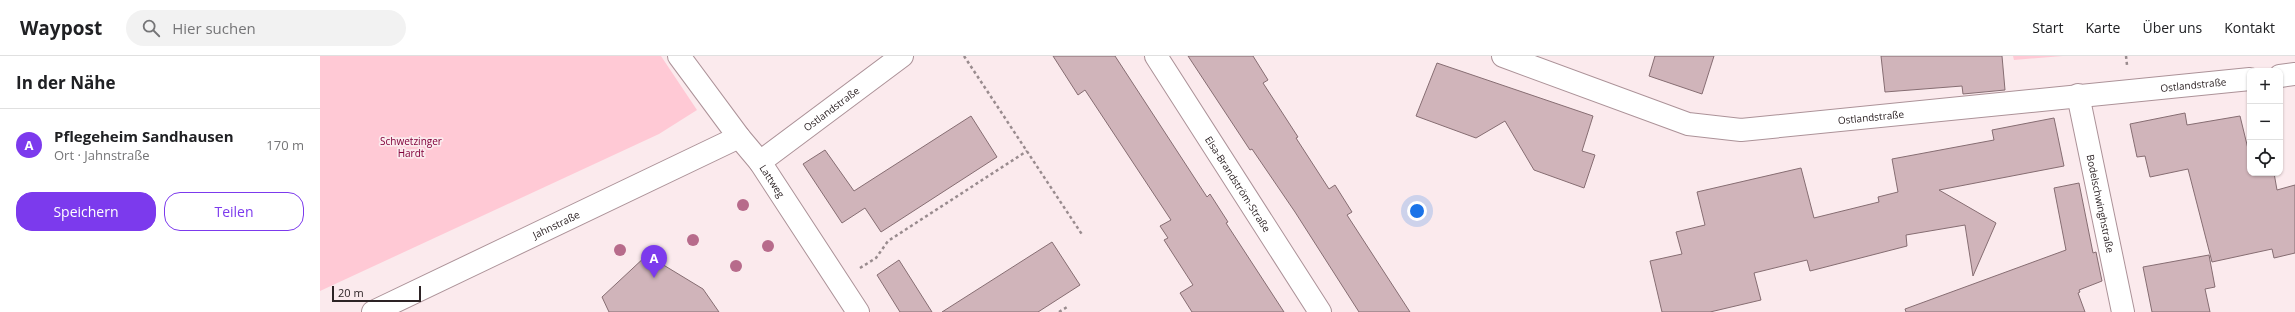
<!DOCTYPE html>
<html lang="de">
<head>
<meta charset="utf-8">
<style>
  :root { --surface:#fff; --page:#f2f2f2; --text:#202124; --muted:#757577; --line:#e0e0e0; --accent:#7c3aed }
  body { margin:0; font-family:"Open Sans",sans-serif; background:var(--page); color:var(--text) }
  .controls { position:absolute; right:12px; top:12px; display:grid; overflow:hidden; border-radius:8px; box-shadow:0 1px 3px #0004 }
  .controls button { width:36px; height:36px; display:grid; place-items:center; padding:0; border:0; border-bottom:1px solid var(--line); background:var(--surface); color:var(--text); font:20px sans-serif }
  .scale { position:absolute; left:12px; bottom:10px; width:89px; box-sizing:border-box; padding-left:4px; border:2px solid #2d2325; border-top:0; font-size:11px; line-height:14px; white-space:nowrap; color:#2d2325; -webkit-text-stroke:3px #fbeaed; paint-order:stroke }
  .you { position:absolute; left:1097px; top:155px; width:14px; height:14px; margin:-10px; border:3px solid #fff; border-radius:50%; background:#1a73e8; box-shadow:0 0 0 6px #1a73e833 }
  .badge { display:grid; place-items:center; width:26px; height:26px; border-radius:50%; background:var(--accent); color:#fff; font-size:13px; font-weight:700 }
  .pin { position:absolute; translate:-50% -33px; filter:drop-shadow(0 1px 2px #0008) }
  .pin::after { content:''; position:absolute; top:21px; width:14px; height:12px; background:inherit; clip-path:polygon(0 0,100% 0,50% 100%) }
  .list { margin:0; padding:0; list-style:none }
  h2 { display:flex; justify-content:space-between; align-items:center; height:52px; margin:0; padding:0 16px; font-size:17px }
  h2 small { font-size:13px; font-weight:400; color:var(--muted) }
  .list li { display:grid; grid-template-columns:26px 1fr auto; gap:12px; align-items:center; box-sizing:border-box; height:72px; padding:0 16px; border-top:1px solid var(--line) }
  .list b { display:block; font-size:15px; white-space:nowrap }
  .list p { margin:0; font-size:13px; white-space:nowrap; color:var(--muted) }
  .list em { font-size:13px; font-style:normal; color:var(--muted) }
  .actions { display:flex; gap:8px; padding:12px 16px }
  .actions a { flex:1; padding:9px 0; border:1px solid var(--accent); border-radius:16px; text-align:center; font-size:14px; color:var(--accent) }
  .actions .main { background:var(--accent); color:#fff }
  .icon { flex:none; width:22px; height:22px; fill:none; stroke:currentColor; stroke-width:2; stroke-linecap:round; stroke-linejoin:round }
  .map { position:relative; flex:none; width:1975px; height:256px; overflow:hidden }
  header { display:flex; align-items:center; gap:24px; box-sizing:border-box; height:56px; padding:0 20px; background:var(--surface); border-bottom:1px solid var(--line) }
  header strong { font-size:19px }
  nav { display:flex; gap:22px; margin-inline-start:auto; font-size:14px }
  .search { width:280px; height:36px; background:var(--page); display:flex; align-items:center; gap:10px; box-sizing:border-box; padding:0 14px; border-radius:22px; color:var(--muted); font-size:15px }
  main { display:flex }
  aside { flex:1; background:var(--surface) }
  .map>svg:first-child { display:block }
  .green { fill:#ffc9d5 }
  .building { fill:#d0b4ba; stroke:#866d72 }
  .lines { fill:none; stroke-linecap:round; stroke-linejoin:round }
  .minor-casing { stroke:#ac9298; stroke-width:24 }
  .path { stroke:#998b8e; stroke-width:2.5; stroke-dasharray:3 3; stroke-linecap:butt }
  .minor { stroke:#fff; stroke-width:22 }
  .tree { fill:#b76b8b }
  .labels { text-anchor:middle; stroke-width:3.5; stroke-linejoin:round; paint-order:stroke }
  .street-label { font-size:10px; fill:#2d2325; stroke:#fbeaed }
  .park-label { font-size:10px; fill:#80033b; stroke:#fbeaed }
</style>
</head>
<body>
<header>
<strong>Waypost</strong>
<div class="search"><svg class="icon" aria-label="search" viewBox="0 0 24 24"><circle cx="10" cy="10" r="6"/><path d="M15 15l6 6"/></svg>Hier suchen</div>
<nav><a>Start</a><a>Karte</a><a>Über uns</a><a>Kontakt</a></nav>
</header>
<main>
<aside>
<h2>In der Nähe<small></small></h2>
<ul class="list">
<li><span class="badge">A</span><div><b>Pflegeheim Sandhausen</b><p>Ort · Jahnstraße</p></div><em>170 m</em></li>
</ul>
<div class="actions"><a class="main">Speichern</a><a>Teilen</a></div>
</aside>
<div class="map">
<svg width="1975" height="256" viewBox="0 0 1975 256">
  <rect width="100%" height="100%" fill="#fbeaed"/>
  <path class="green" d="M0,0H341L377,54L339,78L0,235Z
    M1693,0H1743L1694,4Z"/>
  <path class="building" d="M733,0H795L887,141L890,138L908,166L906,167L964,256H872L860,237L873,229L844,184L848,182L840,170L851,164L765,34L758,39Z
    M868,0H933L948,24L943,27L978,81L976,82L1009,133L1015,129L1032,156L1027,159L1090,256H1039L975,156L932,93L930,94Z
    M1335,0H1394L1382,38L1329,20Z
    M1561,0H1682L1685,34L1643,38L1642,30L1565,36Z
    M1117,7L1273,60L1262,95L1275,99L1264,132L1214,114L1185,65L1156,82L1096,60Z
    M1865,57L1867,69L1920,60L1930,101V117H1954L1957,134L1975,129V197L1954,202L1952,193L1892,206L1868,113L1830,121L1825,100L1817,101L1810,68Z
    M651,60L677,101L561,176L545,152L522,167L483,108L505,94L534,135Z
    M1734,62L1744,110L1619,134L1676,167L1653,220L1645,169L1586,179L1587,190L1490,215L1487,204L1434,217L1441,244L1390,256H1342L1330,205L1362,198L1356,176L1385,169L1377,136L1481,112L1494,162L1559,146L1558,141L1578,136L1572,103L1674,84L1672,74Z
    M1759,127L1773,197L1776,196L1782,225L1759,234L1760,236L1758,237L1765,256H1586L1585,253L1746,194L1734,132Z
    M732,186L760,229L718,256H622Z
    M327,199L383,233L399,256H289L282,241Z
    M1889,199L1895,231L1885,233L1890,256H1832L1823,211Z
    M579,204L612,256H580L557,219Z"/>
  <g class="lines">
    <defs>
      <g id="minor">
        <path id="s1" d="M359,0L419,81L440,106L538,256"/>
        <path id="s2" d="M836,0L1000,256"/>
        <path id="s3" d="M1183,0L1368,68L1421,74L1930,23"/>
        <path d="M1960,20L1975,18"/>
        <path id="s4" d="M1758,39L1803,256"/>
        <path id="s5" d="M440,106L582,0"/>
        <path id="s6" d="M53,256L419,81"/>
      </g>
    </defs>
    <use href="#minor" class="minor-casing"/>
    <path class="path" d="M644,0L763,180
      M1806,0L1807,9
      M540,212L556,202L568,185L707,95
      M739,256L747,251"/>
    <use href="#minor" class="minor"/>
  </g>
  <g class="tree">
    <circle cx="423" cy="149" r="6"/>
    <circle cx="373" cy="184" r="6"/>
    <circle cx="448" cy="190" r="6"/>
    <circle cx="300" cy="194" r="6"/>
    <circle cx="416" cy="210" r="6"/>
  </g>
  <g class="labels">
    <g class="street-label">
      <text dy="4" stroke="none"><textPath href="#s3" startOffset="705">Ostlandstraße</textPath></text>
      <text dy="4" stroke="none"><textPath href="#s5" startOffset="89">Ostlandstraße</textPath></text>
      <text dy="4" stroke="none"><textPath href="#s3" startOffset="381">Ostlandstraße</textPath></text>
      <text dy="4" stroke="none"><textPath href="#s1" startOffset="156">Lattweg</textPath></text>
      <text dy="4" stroke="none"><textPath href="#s2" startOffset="152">Elsa-Brandström-Straße</textPath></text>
      <text dy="4" stroke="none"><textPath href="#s4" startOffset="111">Bodelschwinghstraße</textPath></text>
      <text dy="4" stroke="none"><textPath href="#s6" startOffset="203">Jahnstraße</textPath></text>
    </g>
    <g class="park-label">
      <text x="91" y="89">Schwetzinger<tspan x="91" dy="12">Hardt</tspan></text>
    </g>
  </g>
</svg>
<div class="controls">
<button>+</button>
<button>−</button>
<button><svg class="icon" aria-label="locate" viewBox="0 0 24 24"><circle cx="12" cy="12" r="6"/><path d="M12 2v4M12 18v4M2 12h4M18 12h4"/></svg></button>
</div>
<div class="scale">20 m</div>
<div class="you"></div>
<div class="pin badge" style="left:334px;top:222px">A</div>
</div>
</main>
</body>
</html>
